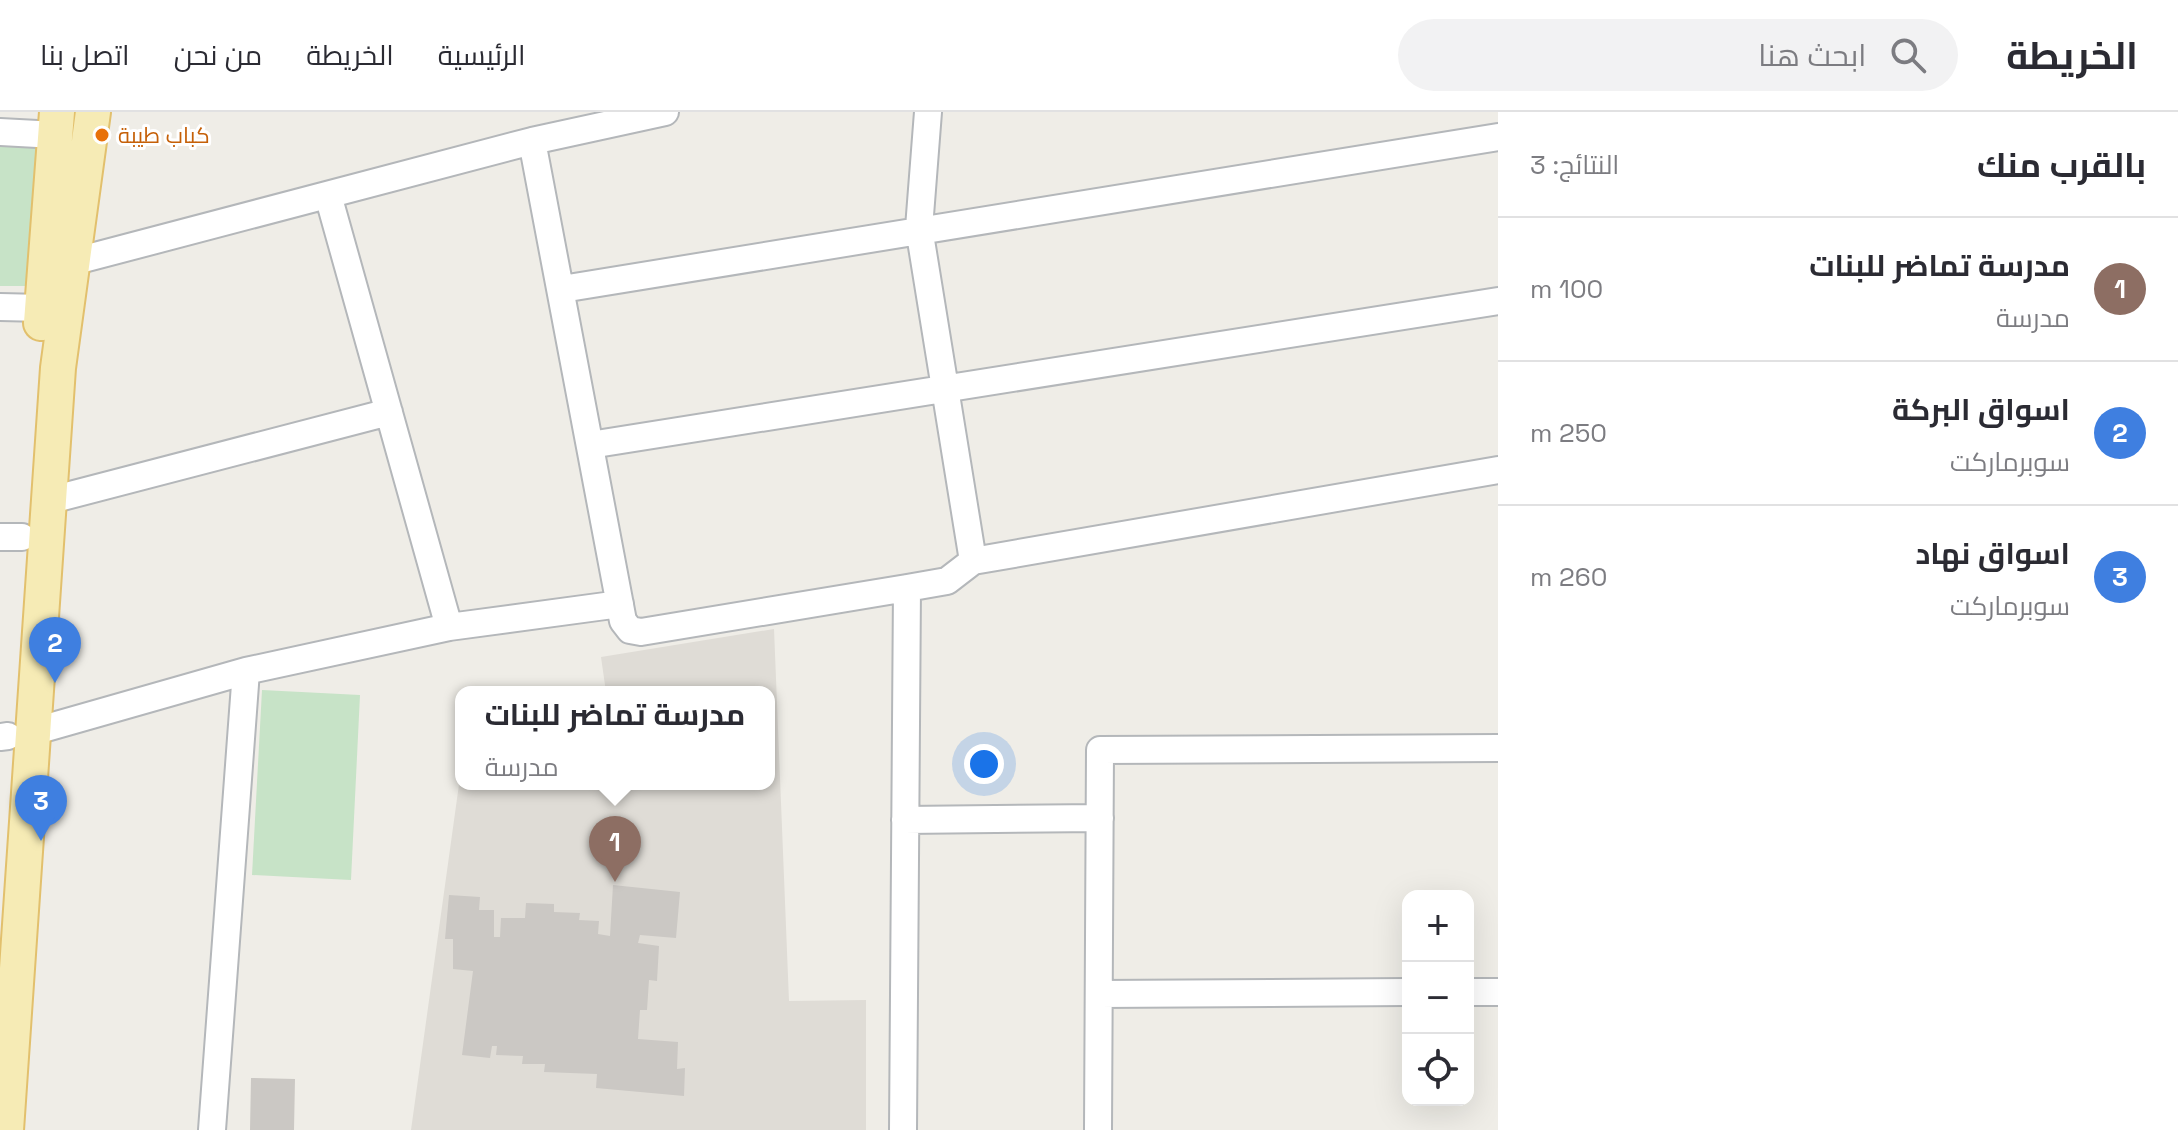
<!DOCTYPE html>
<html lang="ar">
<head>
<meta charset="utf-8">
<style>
  :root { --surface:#fff; --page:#f2f2f3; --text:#2b2b33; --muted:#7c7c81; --line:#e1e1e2; --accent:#d75046 }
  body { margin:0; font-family:"Space Grotesk",Cairo,sans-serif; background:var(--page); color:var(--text); direction:rtl }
  .controls { position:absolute; right:24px; bottom:24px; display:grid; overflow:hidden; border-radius:16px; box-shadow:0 8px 32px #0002 }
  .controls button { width:72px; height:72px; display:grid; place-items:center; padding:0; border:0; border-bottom:2px solid var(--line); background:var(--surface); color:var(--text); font:40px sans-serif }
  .you { position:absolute; left:984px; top:652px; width:28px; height:28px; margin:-20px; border:6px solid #fff; border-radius:50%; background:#1a73e8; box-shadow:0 0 0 12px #1a73e833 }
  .badge { display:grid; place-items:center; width:52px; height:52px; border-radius:50%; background:var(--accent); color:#fff; font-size:26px; font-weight:700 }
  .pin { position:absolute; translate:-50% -66px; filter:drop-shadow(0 2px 4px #0008) }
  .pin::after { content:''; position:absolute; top:42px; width:28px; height:24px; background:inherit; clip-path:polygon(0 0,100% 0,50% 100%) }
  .popup { position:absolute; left:455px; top:574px; width:320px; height:104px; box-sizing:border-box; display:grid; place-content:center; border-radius:16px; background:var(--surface); filter:drop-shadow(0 2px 6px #0005); font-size:26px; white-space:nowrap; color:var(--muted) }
  .popup b { font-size:30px; color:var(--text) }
  .popup::after { content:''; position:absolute; left:50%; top:100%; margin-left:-16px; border:16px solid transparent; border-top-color:var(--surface) }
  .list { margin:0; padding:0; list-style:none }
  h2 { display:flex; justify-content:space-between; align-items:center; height:104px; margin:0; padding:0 32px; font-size:34px }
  h2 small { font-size:26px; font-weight:400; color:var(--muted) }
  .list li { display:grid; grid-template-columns:52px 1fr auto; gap:24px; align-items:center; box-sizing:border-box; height:144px; padding:0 32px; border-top:2px solid var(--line) }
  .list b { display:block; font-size:30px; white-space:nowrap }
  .list p { margin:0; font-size:26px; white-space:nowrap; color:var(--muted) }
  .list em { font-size:26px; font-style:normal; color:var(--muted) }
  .icon { flex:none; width:44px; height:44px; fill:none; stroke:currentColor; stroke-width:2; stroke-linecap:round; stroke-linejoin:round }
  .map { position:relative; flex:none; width:1498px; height:1018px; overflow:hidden; direction:ltr }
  header { display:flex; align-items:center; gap:48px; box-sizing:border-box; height:112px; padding:0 40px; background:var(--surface); border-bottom:2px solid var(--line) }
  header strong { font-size:38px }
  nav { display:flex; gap:44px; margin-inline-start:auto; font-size:28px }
  .search { width:560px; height:72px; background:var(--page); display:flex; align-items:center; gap:20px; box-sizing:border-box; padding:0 28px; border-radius:44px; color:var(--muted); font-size:30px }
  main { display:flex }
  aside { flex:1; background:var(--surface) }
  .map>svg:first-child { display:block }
  .education { fill:#dfdcd6 }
  .green { fill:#c7e3c7 }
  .building { fill:#cbc8c4 }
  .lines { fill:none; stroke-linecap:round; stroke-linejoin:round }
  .minor-casing { stroke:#b4b7ba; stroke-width:30 }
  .major-casing { stroke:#e2c06d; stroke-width:38 }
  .minor { stroke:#fff; stroke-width:26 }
  .major { stroke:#f6ebb5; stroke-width:34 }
  .food-dot { fill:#e8710a; stroke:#fff; stroke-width:3 }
  .labels { text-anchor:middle; stroke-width:6; stroke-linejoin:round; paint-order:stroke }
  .food-label { font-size:22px; fill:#c56008; stroke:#fff; text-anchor:start }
</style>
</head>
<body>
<header>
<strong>الخريطة</strong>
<div class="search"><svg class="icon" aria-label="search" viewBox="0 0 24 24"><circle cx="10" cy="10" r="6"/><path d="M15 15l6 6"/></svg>ابحث هنا</div>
<nav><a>الرئيسية</a><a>الخريطة</a><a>من نحن</a><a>اتصل بنا</a></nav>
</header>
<main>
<aside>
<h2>بالقرب منك<small>النتائج: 3</small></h2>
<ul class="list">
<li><span class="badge" style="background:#8d6e63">1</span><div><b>مدرسة تماضر للبنات</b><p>مدرسة</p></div><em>100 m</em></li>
<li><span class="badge" style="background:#3f7fe0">2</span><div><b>اسواق البركة</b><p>سوبرماركت</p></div><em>250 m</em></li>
<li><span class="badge" style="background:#3f7fe0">3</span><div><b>اسواق نهاد</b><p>سوبرماركت</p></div><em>260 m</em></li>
</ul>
</aside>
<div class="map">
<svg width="1498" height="1018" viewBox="0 0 1498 1018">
  <rect width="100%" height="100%" fill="#efede7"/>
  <path class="education" d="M774,517L789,889L866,888V1018H411L461,658V672H769V580H606L601,545Z"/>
  <path class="green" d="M0,32H45L34,174H0Z
    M262,578L360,583L351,768L252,763Z"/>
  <path class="building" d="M613,773L680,780L676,826L640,823L638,831L659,834L657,869L649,868L647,898H640L638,927L678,930L677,957L685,956L684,984L596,976L597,962L544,960L545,952H522L523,944L496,943L497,934H492L490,946L462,943L473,859L453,857V827H445L449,783L480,785L479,798H494V825H500L501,806H525L526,791L554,792V800L580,801L579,808L599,809L598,822L610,824Z
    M251,966L295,967L294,1018H250Z"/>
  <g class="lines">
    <defs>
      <path id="minor" d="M928,0L919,116L973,449
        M0,20L56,23
        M532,29L623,509L630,518L641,520L907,476L947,469L973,449L1498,358
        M328,83L449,515
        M72,150L532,29L665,0
        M562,177L1498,25
        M0,195L43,196
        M590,333L1498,189
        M47,389L389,300
        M0,425H22
        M32,620L246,559L449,515L620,492
        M0,625L8,624
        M905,708L1100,706
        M1468,880H1498
        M1099,882L1408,880
        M212,1018L246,559
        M903,1018L907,476
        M1098,1018L1100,638L1498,636"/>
      <path id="major" d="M41,211L57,0
        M6,1018L58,256L93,0"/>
    </defs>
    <use href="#minor" class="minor-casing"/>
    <use href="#major" class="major-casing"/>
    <use href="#minor" class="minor"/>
    <use href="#major" class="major"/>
  </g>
  <circle class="food-dot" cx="102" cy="23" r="8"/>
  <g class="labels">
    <g class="food-label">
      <text x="118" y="31">كباب طيبة</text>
    </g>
  </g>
</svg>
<div class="controls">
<button>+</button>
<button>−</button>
<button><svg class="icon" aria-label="locate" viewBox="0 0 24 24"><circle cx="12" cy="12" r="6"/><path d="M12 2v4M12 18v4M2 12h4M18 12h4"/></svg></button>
</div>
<div class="you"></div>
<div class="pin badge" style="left:615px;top:770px;background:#8d6e63">1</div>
<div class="popup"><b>مدرسة تماضر للبنات</b>مدرسة</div>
<div class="pin badge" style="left:55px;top:571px;background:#3f7fe0">2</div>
<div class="pin badge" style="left:41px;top:729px;background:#3f7fe0">3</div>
</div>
</main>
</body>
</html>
